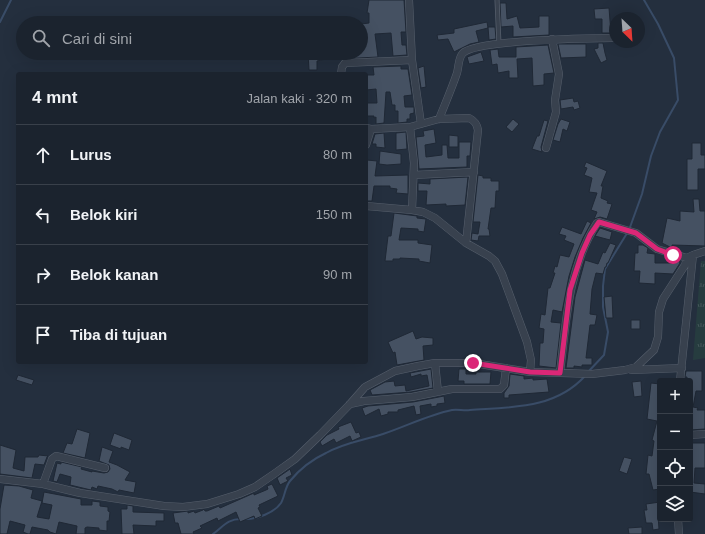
<!DOCTYPE html>
<html lang="id">
<head>
<meta charset="utf-8">
<style>
  :root { --surface:#1b232e; --page:#242b36; --text:#f1f3f6; --muted:#a0a4aa; --line:#39404a }
  body { margin:0; font-family:Helvetica,sans-serif; background:var(--page); color:var(--text) }
  .controls { position:absolute; right:12px; bottom:12px; display:grid; overflow:hidden; border-radius:4px; box-shadow:0 4px 16px #0002 }
  .controls button { width:36px; height:36px; display:grid; place-items:center; padding:0; border:0; border-bottom:1px solid var(--line); background:var(--surface); color:var(--text); font:20px sans-serif }
  .compass { position:absolute; left:609px; top:12px; width:36px; height:36px; border-radius:50%; background:var(--surface); box-shadow:0 4px 16px #0002; rotate:155deg }
  .stop { position:absolute; width:12px; height:12px; margin:-9px; border:3px solid #db2777; border-radius:50%; background:#fff }
  .stop.end { background:#db2777; border-color:#fff; box-shadow:0 1px 4px #0008 }
  .list { margin:0; padding:0; list-style:none }
  h2 { display:flex; justify-content:space-between; align-items:center; height:52px; margin:0; padding:0 16px; font-size:17px }
  h2 small { font-size:13px; font-weight:400; color:var(--muted) }
  .list li { display:grid; grid-template-columns:26px 1fr auto; gap:12px; align-items:center; box-sizing:border-box; height:60px; padding:0 16px; border-top:1px solid var(--line) }
  .list b { display:block; font-size:15px; white-space:nowrap }
  .list em { font-size:13px; font-style:normal; color:var(--muted) }
  .icon { flex:none; width:22px; height:22px; fill:none; stroke:currentColor; stroke-width:2; stroke-linecap:round; stroke-linejoin:round }
  .map { position:relative; flex:none; width:705px; height:534px; overflow:hidden }
  .search { position:absolute; background:var(--surface); box-shadow:0 4px 16px #0002; left:16px; top:16px; width:352px; height:44px; display:flex; align-items:center; gap:10px; box-sizing:border-box; padding:0 14px; border-radius:22px; color:var(--muted); font-size:15px }
  .panel { position:absolute; background:var(--surface); box-shadow:0 4px 16px #0002; left:16px; top:72px; width:352px; height:292px; border-radius:4px }
  .map>svg:first-child { display:block }
  .park { fill:url(#park-tufts) }
  .lines { fill:none; stroke-linecap:round; stroke-linejoin:round }
  .stream { stroke:#394c67; stroke-width:2 }
  .building { fill:#455162; stroke:#1f2835 }
  .lane-casing { stroke:#565f6c; stroke-width:5 }
  .street-casing { stroke:#565f6c; stroke-width:8 }
  .lane { stroke:#38414e; stroke-width:3.5 }
  .street { stroke:#38414e; stroke-width:7 }
  .route { stroke:#db2777; stroke-width:5 }
</style>
</head>
<body>
<div class="map">
<svg width="705" height="534" viewBox="0 0 705 534">
  <defs>
    <pattern id="park-tufts" width="24" height="20" patternUnits="userSpaceOnUse"><rect width="24" height="20" fill="#263c3f"/><path d="M3 7l-1-3M5 7V3M7 7l1-3M15 17l-1-3M17 17v-4M19 17l1-3" fill="none" stroke="#435659"/></pattern>
  </defs>
  <rect width="100%" height="100%" fill="#242f3e"/>
  <path class="park" d="M701,261H705V358L693,360Z"/>
  <g class="lines">
    <path class="stream" d="M0,22L11,0
      M588,372L604,355L608,332L603,307V286L605,269L629,230L642,194L651,156L660,132L678,100L674,58L658,24L644,0
      M246,519C257,519 274,513 281,503C285,496 285,487 290,481C299,470 313,459 326,453C343,443 364,440 383,434C407,426 428,415 452,410C458,409 464,411 470,410C512,407 555,409 585,376
      M213,534C224,526 227,519 241,519"/>
  </g>
  <path class="building" d="M369,0H404L406,32H401L402,45H406L407,55L393,56L391,33L375,34L378,57L340,59V53H361V24L369,23V13H367Z
    M500,3H506L507,19L517,16L520,28L539,27V16H549V35L513,37V26L501,27Z
    M609,8L611,33H602V19H595L594,9Z
    M487,22L488,28L476,31L479,42L470,44L454,52L448,39L438,40L437,35L454,33V29Z
    M488,27H495L496,39L489,40Z
    M598,43H603L605,53L607,60L601,63L594,49L598,48Z
    M558,44H586V57L561,58Z
    M548,45L554,73L544,74V85L533,86L532,58L517,59L518,78H509V71L498,73L497,64L492,65L490,50L498,49L499,57H516V47Z
    M481,52L484,61L469,64L467,57Z
    M308,53H324L326,59L317,61V70H309Z
    M401,66V69H408L412,95L404,96L405,107H414V113L410,114V119H407V122L398,123V111H395V105H392L390,92H386L384,123L376,124V117L374,118V116H366V103H377L376,89L366,90V75H374L373,67Z
    M424,66L426,87L421,88L418,68Z
    M573,98L574,102L578,101L580,108L574,110L573,107L561,109L560,100Z
    M513,119L519,124L512,132L506,127Z
    M561,119L570,122L567,131L563,129L560,142L553,140L558,124Z
    M544,120L548,121L541,147L542,152L532,149L537,136H539Z
    M434,129L436,143L425,145L426,157L442,155V145H447L448,158H459V142H471L470,156H467V167L419,169L416,137L424,136L423,131Z
    M406,132L407,149L396,150V133Z
    M384,133L385,148L376,147V144H372L375,134Z
    M449,135L458,136V147H449Z
    M692,143H701V155H705V169H698V190H687V159H692Z
    M380,151L401,154V164L387,165L379,164Z
    M367,160L377,161L375,176L408,175V194L396,193L397,189L390,188V186H374L372,201H366Z
    M586,162L607,171L601,186H603L601,198L608,201L607,203L612,204L607,219L600,217L594,219L597,212L591,210L597,193L589,192L592,178L584,175L587,168L584,167Z
    M478,175L483,176V178H491V181H499V191H496L495,208H491L488,229H489L490,236H479L478,241L471,240L472,233L478,234L480,222H473Z
    M468,177L465,205L446,206V204L426,205L427,191H418V183L430,184V179Z
    M693,199H699L700,211H705V246L672,245V248L662,243L667,218L680,221V211L694,212Z
    M394,213L417,216V218L426,219L424,232L418,231V229L401,228L399,240H418V243L432,245L430,263L419,261V259L400,258V259H393V261H385L388,236H391Z
    M587,221L591,223L583,238L575,257L569,276L562,312L553,310L551,322L561,323L556,368L539,366L540,343H543L544,329L539,328L541,314L545,315L548,288H550L555,273H553L555,266L557,267L560,255L569,257L574,244L564,240L566,236L559,234L562,227L581,234Z
    M600,228L612,232L610,240L595,236Z
    M610,243L616,245L608,263H607L606,267H605L603,274L596,273L592,289L590,314L597,315L595,325H590L586,358H592V365H582V367L574,366V368H566L575,297L585,260L598,264L603,252L605,253Z
    M638,245H643L648,248L647,253L655,254V263H673V260L679,261L680,263L673,274L655,273V284L639,283L640,271H634L635,253H638Z
    M612,296L613,318H606L604,297Z
    M631,320H640V329H631Z
    M413,331L416,339L422,337L433,338V345L423,346L424,360L397,365L395,352L393,353L388,342Z
    M431,369L433,388L411,392L372,395L370,390L385,382L394,381L395,386L405,385L406,391L429,386L427,375L421,376V374L411,377L410,373Z
    M459,369H466V374H476V372H491L490,384H464V381H458Z
    M686,371H702V391H696L693,407L698,408L697,410H705V429L690,430V381H687V377H685Z
    M510,374L524,376V379L533,378V380L547,379L549,392L509,395V398H504V393L509,386Z
    M18,375L34,380L32,385L16,380Z
    M641,381L642,396L634,397L632,382Z
    M651,383L660,384L658,397H660L658,412L660,413L659,456H660V489L653,490L649,474H646L648,455L652,456L654,441L652,440L657,421L647,419Z
    M444,396L445,403L437,404V406L431,407V404L420,406L421,414L416,415L414,406L398,410V412H388V414L381,416L379,409L365,416L362,408L368,406L413,402Z
    M351,422L356,433L359,432L361,437L352,441L350,436L336,443L334,439L322,446L320,442L327,435L339,429L338,427Z
    M77,429L90,433L85,458L63,453L67,443L72,444Z
    M114,433L132,440L129,450L121,447V449L110,445Z
    M690,443H705V468H695L694,483L705,484V494L690,492Z
    M0,445L16,450L13,468L24,471L25,457H38L39,455L48,456L47,457L44,465L35,464L32,478L0,474Z
    M102,447L113,451L109,462L117,465L130,472L125,480L136,482L134,493L119,490L118,492L112,489L98,486L97,489L92,487L91,490L70,485L71,477L60,474L57,482L53,481L57,463L61,464V462L82,467L81,469L92,472V471L104,473L108,472L110,469L109,465L99,461Z
    M624,457L632,459L627,474L619,471Z
    M290,469L292,475L286,478L288,481L280,485L277,478Z
    M272,484L278,496L259,505L260,507L258,508L262,516L255,519L254,516L240,522L236,512L218,521L217,518L200,526L202,528L193,532L194,534H181L178,523H175L173,513L188,511V513L194,511L195,513L203,510L204,509L205,511H207L219,506L220,508L254,493V495L266,490L268,489L267,486Z
    M4,485L19,486L33,490L31,498L42,501L37,517L49,519L52,505L42,503L44,492L81,499V505H92V501L100,502V506L108,507V511L110,512L109,521H107V531L99,530V528L87,527L85,528V534H76L77,526L59,522L56,534L50,532L48,530L32,527L30,534H28L23,532L25,525L10,521L7,534H0V509Z
    M660,502V514L658,515L659,529L653,530L652,523H646L644,510H647L646,504Z
    M127,505L133,506V512L164,513V521H156V526L133,525L134,534H122L121,509H127Z
    M642,527V534H629L628,528Z"/>
  <g class="lines">
    <defs>
      <path id="lane" d="M497,0L499,44"/>
      <path id="street" d="M409,0L412,60L421,124
        M341,74L342,67L345,63L412,60
        M439,119C445,104 452,88 457,73C459,66 458,58 463,53C476,40 588,38 612,38
        M410,127L414,163L412,210
        M366,128L371,129L410,127L439,119L469,118C475,121 477,124 478,130L466,243
        M366,145L371,129
        M546,148L556,112L555,100L559,74L552,39
        M414,175L474,172
        M366,206L412,210L423,212L435,218L466,243L489,256L495,261L502,274L527,342L531,360L530,372
        M435,363L438,392
        M632,370L682,368
        M560,373C566,322 568,268 597,223L599,222L636,233L657,249L687,258
        M680,381L693,255L705,251
        M350,404L364,401L412,397L452,389H500L504,385L506,368
        M690,435L705,434
        M0,479L43,484L80,493L164,506L183,507L207,504L239,494L255,487L274,474L295,459L320,435L350,404L365,387L395,371L418,366L435,363H473L530,372L592,374L625,370L636,367L654,350L658,337L659,312L663,299L685,265L687,258L693,255
        M43,484L52,459L56,456L105,468
        M678,519L679,534"/>
    </defs>
    <use href="#lane" class="lane-casing"/>
    <use href="#street" class="street-casing"/>
    <use href="#lane" class="lane"/>
    <use href="#street" class="street"/>
  </g>
  <g class="lines">
    <path class="route" d="M473,363L530,372L560,373L570,290L582,253L590,235L599,222L636,233L657,249L673,255"/>
  </g>
</svg>
<div class="controls">
<button>+</button>
<button>−</button>
<button><svg class="icon" aria-label="locate" viewBox="0 0 24 24"><circle cx="12" cy="12" r="6"/><path d="M12 2v4M12 18v4M2 12h4M18 12h4"/></svg></button>
<button><svg class="icon" aria-label="layers" viewBox="0 0 24 24"><path d="M12 4l9 5-9 5-9-5zM3 14l9 5 9-5"/></svg></button>
</div>
<svg class="compass" viewBox="-18 -18 36 36"><path d="M0-13l5 13h-10z" fill="#e53935"/><path d="M0 13l5-13h-10z" fill="#a0a4aa"/></svg>
<div class="stop" style="left:673px;top:255px"></div>
<div class="stop end" style="left:473px;top:363px"></div>
<div class="search"><svg class="icon" aria-label="search" viewBox="0 0 24 24"><circle cx="10" cy="10" r="6"/><path d="M15 15l6 6"/></svg>Cari di sini</div>
<section class="panel">
<h2>4 mnt<small>Jalan kaki · 320 m</small></h2>
<ul class="list">
<li><svg class="icon" aria-label="ahead" viewBox="0 0 24 24"><path d="M12 20V5M6 11l6-6 6 6"/></svg><div><b>Lurus</b></div><em>80 m</em></li>
<li><svg class="icon" aria-label="left" viewBox="0 0 24 24"><path d="M17 20v-9H6M10 6l-5 5 5 5"/></svg><div><b>Belok kiri</b></div><em>150 m</em></li>
<li><svg class="icon" aria-label="right" viewBox="0 0 24 24"><path d="M7 20v-9h11M14 6l5 5-5 5"/></svg><div><b>Belok kanan</b></div><em>90 m</em></li>
<li><svg class="icon" aria-label="arrive" viewBox="0 0 24 24"><path d="M6 21V4h12l-3 4 3 4H6"/></svg><div><b>Tiba di tujuan</b></div></li>
</ul>
</section>
</div>
</body>
</html>
